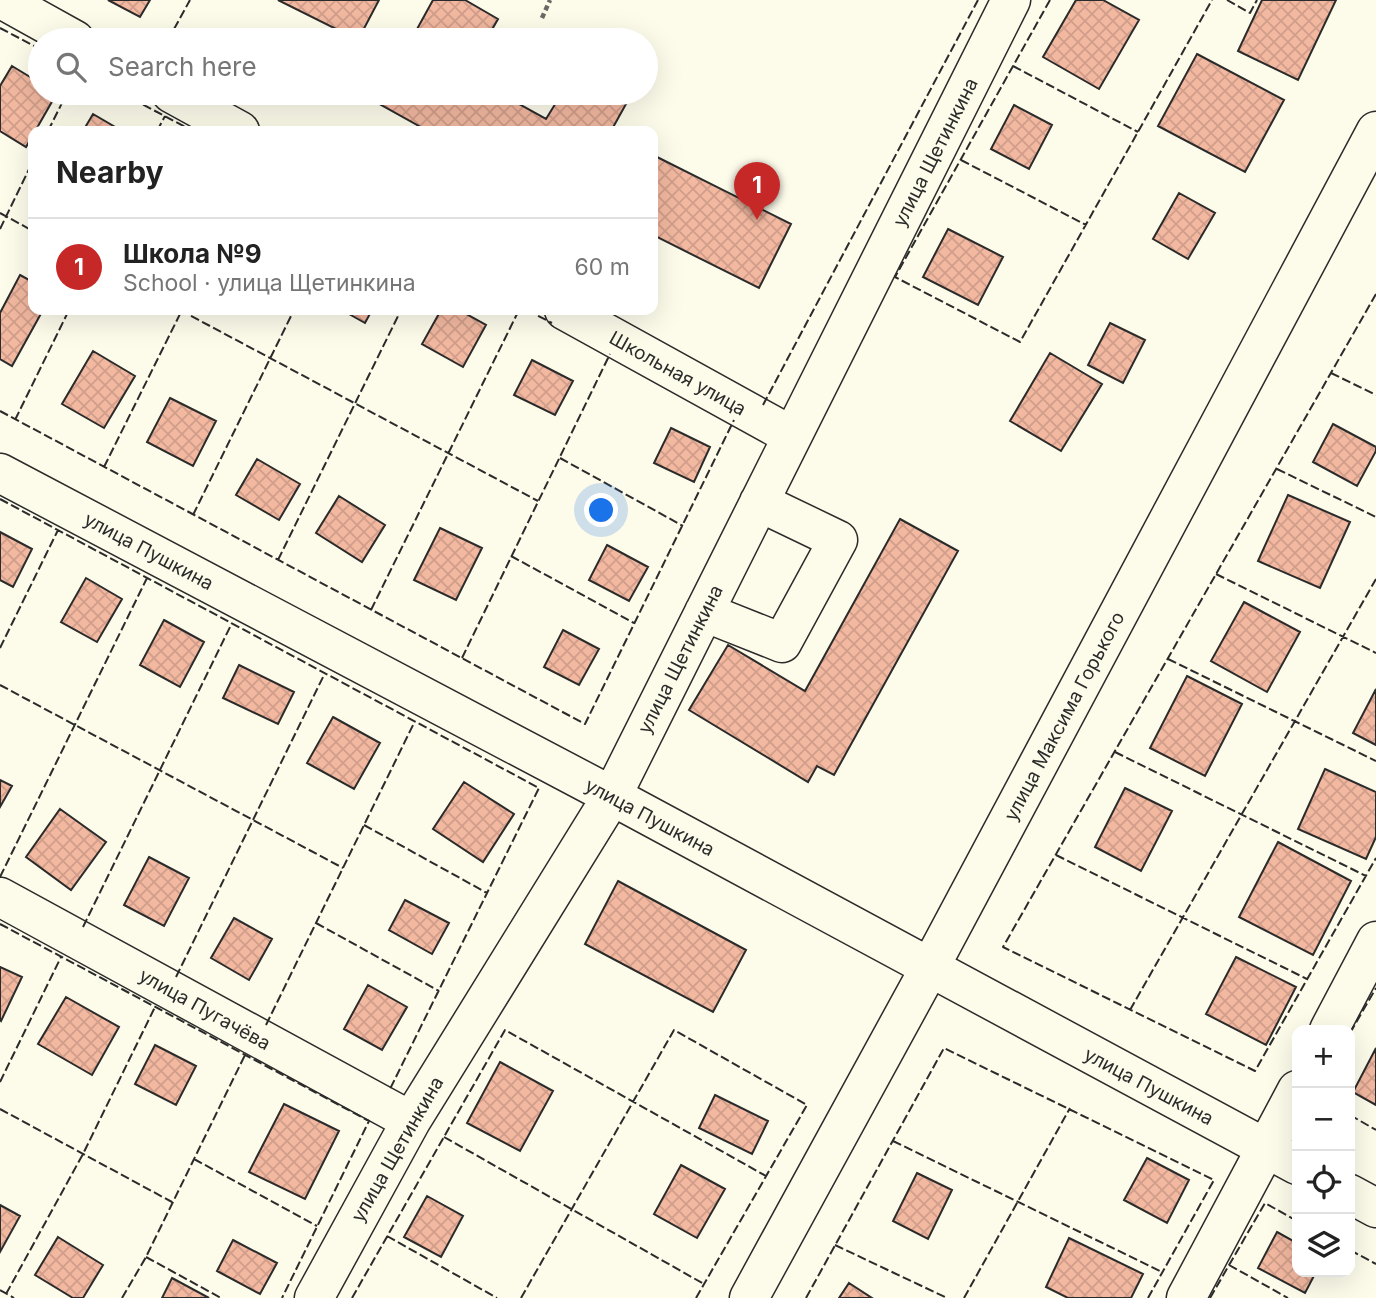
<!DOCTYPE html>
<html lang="en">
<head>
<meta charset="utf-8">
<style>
  :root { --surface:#fff; --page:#f6f6f6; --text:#222; --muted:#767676; --line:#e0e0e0; --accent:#c62828 }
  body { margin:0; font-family:Inter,sans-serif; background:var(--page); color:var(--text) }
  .controls { position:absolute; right:21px; bottom:21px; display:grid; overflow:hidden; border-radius:14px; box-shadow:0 7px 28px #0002 }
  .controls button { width:63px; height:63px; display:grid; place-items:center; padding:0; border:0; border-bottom:2px solid var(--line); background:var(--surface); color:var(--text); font:35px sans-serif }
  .you { position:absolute; left:602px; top:511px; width:24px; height:24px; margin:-18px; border:5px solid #fff; border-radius:50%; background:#1a73e8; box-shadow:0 0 0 10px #1a73e833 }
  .badge { display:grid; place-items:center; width:46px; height:46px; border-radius:50%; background:var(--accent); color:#fff; font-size:23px; font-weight:700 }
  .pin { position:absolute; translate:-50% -58px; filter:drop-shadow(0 2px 4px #0008) }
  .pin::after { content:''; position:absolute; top:37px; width:24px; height:21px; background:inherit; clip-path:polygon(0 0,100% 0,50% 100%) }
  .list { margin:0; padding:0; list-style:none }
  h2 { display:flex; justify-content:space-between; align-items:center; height:91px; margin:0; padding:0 28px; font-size:30px }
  h2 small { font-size:23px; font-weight:400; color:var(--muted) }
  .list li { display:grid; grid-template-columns:46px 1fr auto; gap:21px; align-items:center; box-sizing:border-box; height:98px; padding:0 28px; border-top:2px solid var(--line) }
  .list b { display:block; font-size:26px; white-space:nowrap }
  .list p { margin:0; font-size:23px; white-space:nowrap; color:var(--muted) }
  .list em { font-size:23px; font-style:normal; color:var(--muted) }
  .icon { flex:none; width:38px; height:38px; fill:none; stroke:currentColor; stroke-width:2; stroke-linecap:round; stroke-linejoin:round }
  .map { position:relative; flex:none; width:1376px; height:1298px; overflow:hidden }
  .search { position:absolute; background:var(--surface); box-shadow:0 7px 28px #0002; left:28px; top:28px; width:630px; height:77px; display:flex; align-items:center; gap:18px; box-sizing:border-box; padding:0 24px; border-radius:38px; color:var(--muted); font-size:26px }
  .panel { position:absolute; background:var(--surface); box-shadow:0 7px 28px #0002; left:28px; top:126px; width:630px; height:189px; border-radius:14px }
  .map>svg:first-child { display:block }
  .building { fill:url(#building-cross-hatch); stroke:#2b2b2b; stroke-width:2 }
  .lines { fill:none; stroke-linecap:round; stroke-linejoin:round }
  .minor-casing { stroke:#2b2b2b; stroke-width:41 }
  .path { stroke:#6a6964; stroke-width:4.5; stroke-dasharray:5 3.5; stroke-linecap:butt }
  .minor { stroke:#fdfbea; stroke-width:38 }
  .fence { stroke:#2b2b2b; stroke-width:2; stroke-dasharray:9 3.5; stroke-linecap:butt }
  .labels { text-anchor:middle; stroke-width:5; stroke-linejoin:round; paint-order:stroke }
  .street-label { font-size:19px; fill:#2b2b2b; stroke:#fdfbea }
</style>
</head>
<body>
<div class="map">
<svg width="1376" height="1298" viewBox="0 0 1376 1298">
  <defs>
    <pattern id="building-cross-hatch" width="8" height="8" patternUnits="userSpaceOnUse" patternTransform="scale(1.75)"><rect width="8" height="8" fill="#f2b8a0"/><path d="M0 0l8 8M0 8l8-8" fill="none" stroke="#d09e8a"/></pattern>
  </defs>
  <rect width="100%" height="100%" fill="#fdfbea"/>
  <path class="building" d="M108,0H150L140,17Z
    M278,0H379L358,40Z
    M433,0H465L498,19L486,40H411Z
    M1076,0H1103L1139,20L1099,89L1043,57Z
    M1262,0H1336L1298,80L1238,51Z
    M1197,54L1284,100L1245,172L1158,126Z
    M12,66L40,83V93H57L26,147L0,131V86Z
    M381,93H499L546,119L562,93H627L631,95L611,131H428L376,102Z
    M1014,105L1052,125L1029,169L991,149Z
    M93,114L122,131H83Z
    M653,155L791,224L759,288L653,235Z
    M1179,193L1215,213L1188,259L1153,239Z
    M948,229L1003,257L978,305L923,277Z
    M20,275L33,282V310H43L12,366L0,359V313Z
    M342,310H372L365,323Z
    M441,310H459L486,325L463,367L422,344Z
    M1110,323L1145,340L1123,383L1088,365Z
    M93,351L135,376L104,428L62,404Z
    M1050,353L1102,384L1061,451L1010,421Z
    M532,360L573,381L555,415L514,395Z
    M170,398L216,421L193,466L147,442Z
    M1333,424L1376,447V451L1357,486L1313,462Z
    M671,428L710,447L694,482L654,463Z
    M257,459L300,484L279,520L236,495Z
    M1288,495L1350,522L1320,588L1258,561Z
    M339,496L385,525L362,562L316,533Z
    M900,519L958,551L834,775L817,766L808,782L689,710L728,645L805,691Z
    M440,528L482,548L456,600L414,580Z
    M0,532L32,549L13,587L0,580Z
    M607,545L648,567L629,601L589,580Z
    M86,578L122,599L97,642L61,622Z
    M1244,602L1300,632L1267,692L1211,661Z
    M164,620L204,642L180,687L140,665Z
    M563,630L599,649L579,685L544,667Z
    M239,665L294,692L278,724L223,698Z
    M1187,676L1242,704L1205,776L1150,748Z
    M1376,689V745L1353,733Z
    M333,717L380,743L354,789L307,763Z
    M1325,769L1376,792V837L1366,859L1298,829Z
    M0,780L12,786L0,807Z
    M464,782L514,814L483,862L433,829Z
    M1125,788L1172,811L1141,871L1095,847Z
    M60,809L106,842L71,890L26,857Z
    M1278,842L1351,881L1313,955L1239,917Z
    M149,857L189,878L164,926L124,905Z
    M618,881L746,950L713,1012L585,944Z
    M405,900L449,923L432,954L389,930Z
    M234,918L272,939L249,980L211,958Z
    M1236,957L1296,987L1266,1045L1206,1014Z
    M0,967L22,977L1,1021L0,1020Z
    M368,985L407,1007L382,1050L344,1029Z
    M66,997L119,1027L92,1075L38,1044Z
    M155,1045L196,1066L176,1105L135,1084Z
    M1376,1048V1105L1353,1092Z
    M500,1062L553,1091L520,1151L467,1123Z
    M715,1095L768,1121L752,1154L699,1128Z
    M284,1104L339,1131L305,1199L249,1172Z
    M1147,1158L1189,1180L1167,1223L1124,1200Z
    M681,1165L725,1189L697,1238L654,1214Z
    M917,1173L952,1190L928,1239L893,1221Z
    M427,1196L463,1216L441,1257L404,1237Z
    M0,1205L20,1216L0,1252Z
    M1277,1232L1297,1243V1272H1316L1305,1293L1258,1268Z
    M58,1237L103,1265L83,1298H73L35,1275Z
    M1069,1238L1143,1274L1131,1298H1068L1046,1287Z
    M233,1240L277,1263L260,1294L217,1271Z
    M172,1278L209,1298H162Z
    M849,1283L872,1298H839Z"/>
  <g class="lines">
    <defs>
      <path id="minor" d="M3,0L75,40
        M171,93L240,131
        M564,310L792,436
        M0,473L612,796L1297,1165
        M704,612L782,643L838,540L759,502
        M0,897L411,1121
        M1329,1030L1376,941
        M1350,1194L1376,1208
        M314,1298L411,1121L612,796L1011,0
        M749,1298L929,969L1376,131
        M1186,1298L1297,1090"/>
    </defs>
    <use href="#minor" class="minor-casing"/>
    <path class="path" d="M542,18L550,0"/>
    <use href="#minor" class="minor"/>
    <path class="fence" d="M1050,0L895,277L1020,342L1212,0
      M1227,0L1250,13L1257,0
      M0,28L40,49
      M168,40L190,0
      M1013,66L1138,132
      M121,93L193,131
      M48,131L67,93
      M157,131L165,116
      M961,160L1086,225
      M0,213L33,231
      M0,229L33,161
      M1376,294L1003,947L1255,1071L1376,858
      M180,310L538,501
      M527,310L552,323
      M1331,373L1376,395
      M763,405L978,0
      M0,411L585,724L734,420
      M15,420L69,310
      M560,458L683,526
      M104,467L182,310
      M1277,469L1376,517
      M0,499L539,788L389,1091
      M193,515L294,310
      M511,556L634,623
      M278,560L401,310
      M1216,574L1376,653
      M371,610L519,310
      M0,648L58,530
      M462,658L610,354
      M1168,659L1376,761
      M0,685L343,868
      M1115,752L1366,876
      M364,825L487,893
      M1056,855L1307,979
      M0,877L147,578
      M316,923L439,991
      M0,924L369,1121L282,1298
      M83,927L232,623
      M176,977L325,673
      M1130,1010L1376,579
      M266,1025L415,721
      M1350,1033L1376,988
      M0,1082L61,957
      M0,1109L172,1202
      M1350,1115L1376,1130
      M444,1137L704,1284
      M893,1141L1162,1272
      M194,1159L317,1226
      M387,1236L497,1298
      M835,1245L947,1298
      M1350,1250L1376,1264
      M146,1257L221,1298
      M1229,1265L1288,1298
      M0,1290L14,1298
      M6,1294L83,1154L155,1007
      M122,1298L146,1257L245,1055
      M352,1298L505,1030L766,1176
      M521,1298L674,1030L807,1105L696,1298
      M806,1298L944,1048L1214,1180L1148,1298
      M964,1298L1070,1108
      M1210,1298L1265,1203L1297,1221"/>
  </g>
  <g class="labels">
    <g class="street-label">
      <text transform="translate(935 152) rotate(-63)" y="7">улица Щетинкина</text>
      <text transform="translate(678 373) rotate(29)" y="7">Школьная улица</text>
      <text transform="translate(149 551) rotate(28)" y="7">улица Пушкина</text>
      <text transform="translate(680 659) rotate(-63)" y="7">улица Щетинкина</text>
      <text transform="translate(1064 716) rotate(-62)" y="7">улица Максима Горького</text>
      <text transform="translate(650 817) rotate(28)" y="7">улица Пушкина</text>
      <text transform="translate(205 1009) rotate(29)" y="7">улица Пугачёва</text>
      <text transform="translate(1149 1086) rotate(28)" y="7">улица Пушкина</text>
      <text transform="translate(397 1149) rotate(-60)" y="7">улица Щетинкина</text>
    </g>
  </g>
</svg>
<div class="controls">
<button>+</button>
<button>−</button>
<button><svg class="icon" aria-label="locate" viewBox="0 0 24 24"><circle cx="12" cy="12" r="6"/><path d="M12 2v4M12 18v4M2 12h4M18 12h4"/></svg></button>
<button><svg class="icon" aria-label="layers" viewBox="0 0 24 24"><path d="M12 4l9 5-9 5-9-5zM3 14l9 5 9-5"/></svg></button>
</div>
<div class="you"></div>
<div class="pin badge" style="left:757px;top:220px">1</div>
<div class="search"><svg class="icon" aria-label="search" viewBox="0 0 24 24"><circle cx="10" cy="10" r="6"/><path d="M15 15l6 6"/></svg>Search here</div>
<section class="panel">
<h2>Nearby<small></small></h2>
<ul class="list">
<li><span class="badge">1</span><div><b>Школа №9</b><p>School · улица Щетинкина</p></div><em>60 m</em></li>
</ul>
</section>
</div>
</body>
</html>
